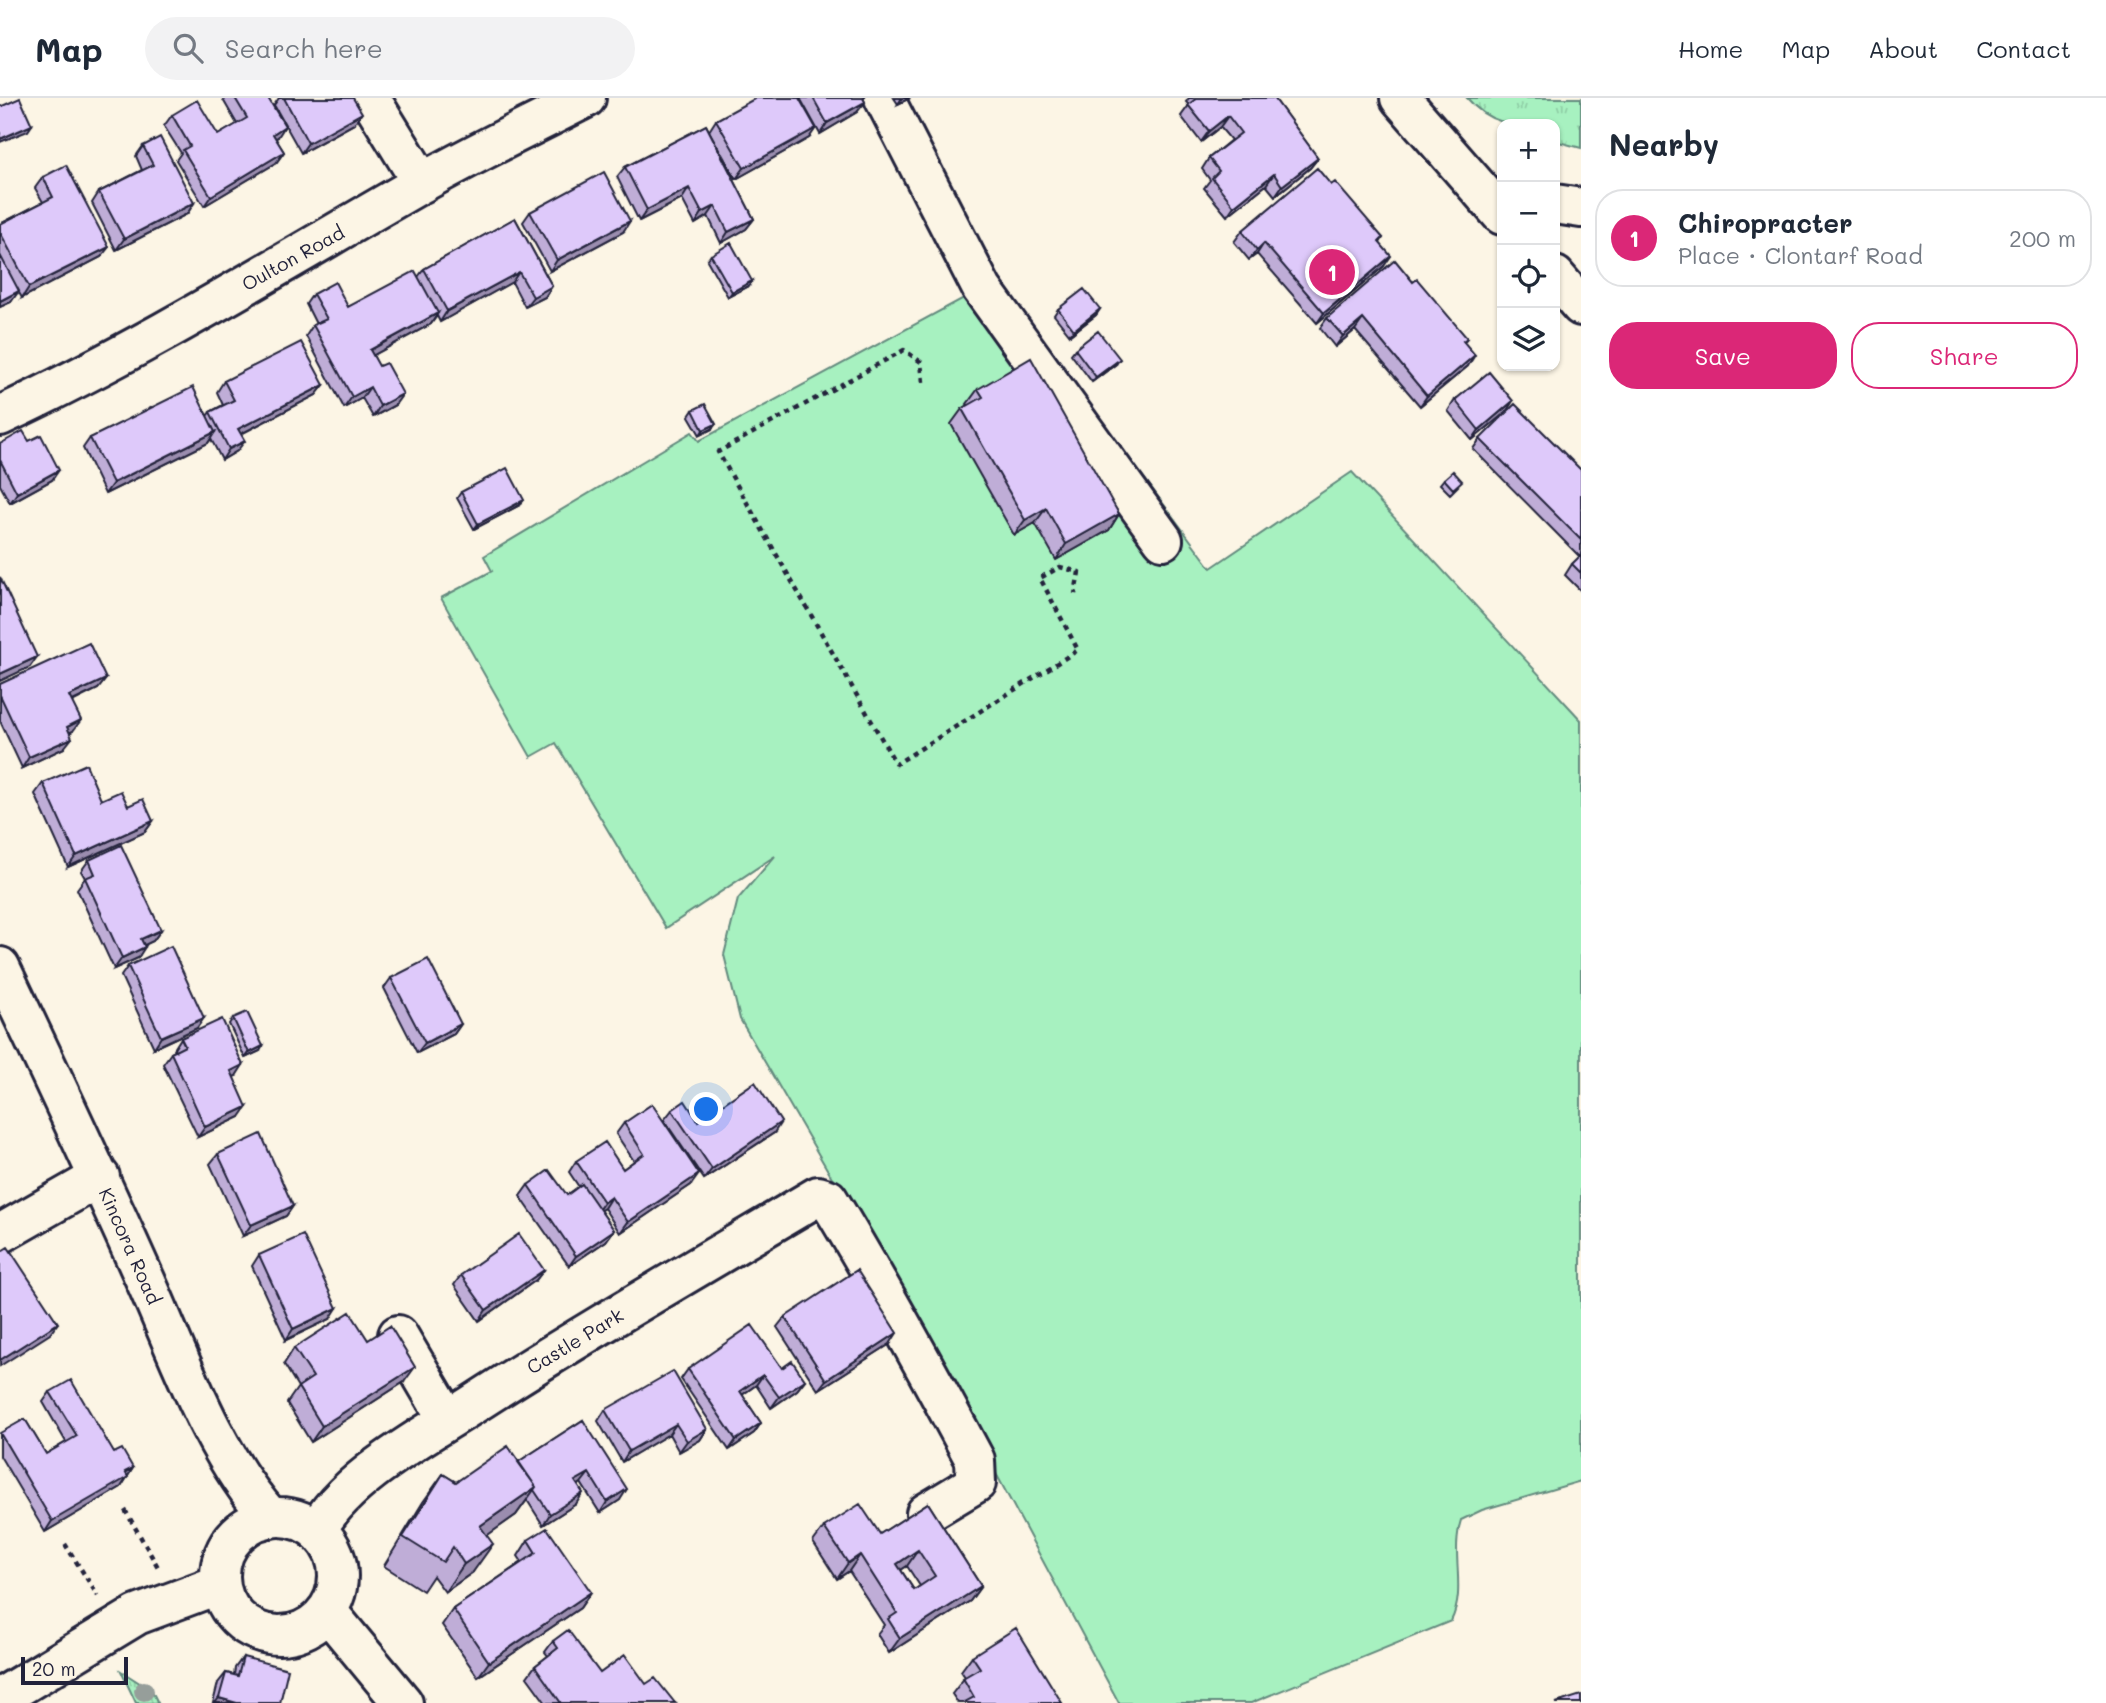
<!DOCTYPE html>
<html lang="en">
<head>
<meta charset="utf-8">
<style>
  :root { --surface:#fff; --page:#f2f2f3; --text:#1f2937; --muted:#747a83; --line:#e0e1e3; --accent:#db2777 }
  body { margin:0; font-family:Mali,sans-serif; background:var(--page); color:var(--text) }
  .controls { position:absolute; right:21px; top:21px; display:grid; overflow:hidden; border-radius:14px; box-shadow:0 2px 5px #0004 }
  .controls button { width:63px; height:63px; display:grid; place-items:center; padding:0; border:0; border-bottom:2px solid var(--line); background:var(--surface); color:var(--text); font:35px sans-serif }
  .scale { position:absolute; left:21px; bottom:18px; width:107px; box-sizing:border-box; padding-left:7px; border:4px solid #22223b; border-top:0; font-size:19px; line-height:24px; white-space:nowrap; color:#22223b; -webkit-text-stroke:5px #fcf5e5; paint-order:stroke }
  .you { position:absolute; left:707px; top:1012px; width:24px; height:24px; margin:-18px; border:5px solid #fff; border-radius:50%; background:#1a73e8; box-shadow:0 0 0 10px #1a73e833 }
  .badge { display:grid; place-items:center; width:46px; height:46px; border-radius:50%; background:var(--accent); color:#fff; font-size:23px; font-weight:700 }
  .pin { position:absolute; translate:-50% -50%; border:4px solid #fff; box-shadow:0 2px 7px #0006 }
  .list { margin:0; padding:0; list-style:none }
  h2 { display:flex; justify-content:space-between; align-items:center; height:91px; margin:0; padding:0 28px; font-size:30px }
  h2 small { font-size:23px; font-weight:400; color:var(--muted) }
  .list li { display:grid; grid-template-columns:46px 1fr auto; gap:21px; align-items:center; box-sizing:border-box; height:98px; margin:0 14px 14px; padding:0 14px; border:2px solid var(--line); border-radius:28px }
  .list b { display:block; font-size:26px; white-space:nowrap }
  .list p { margin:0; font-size:23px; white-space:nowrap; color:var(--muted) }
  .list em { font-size:23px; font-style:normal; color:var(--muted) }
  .actions { display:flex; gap:14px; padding:21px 28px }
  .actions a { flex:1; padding:16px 0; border:2px solid var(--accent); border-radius:28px; text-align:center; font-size:24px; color:var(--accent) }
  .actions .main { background:var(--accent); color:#fff }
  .icon { flex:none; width:38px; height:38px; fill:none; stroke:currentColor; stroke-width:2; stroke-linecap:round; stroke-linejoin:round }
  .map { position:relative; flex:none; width:1581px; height:1605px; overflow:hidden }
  header { display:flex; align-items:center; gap:42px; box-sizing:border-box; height:98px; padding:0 35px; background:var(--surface); border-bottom:2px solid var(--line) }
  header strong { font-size:33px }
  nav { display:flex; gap:38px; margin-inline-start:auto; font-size:24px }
  .search { width:490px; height:63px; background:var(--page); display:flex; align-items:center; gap:18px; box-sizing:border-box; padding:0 24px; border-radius:38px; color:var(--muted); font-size:26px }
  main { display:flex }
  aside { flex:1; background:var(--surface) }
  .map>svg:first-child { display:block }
  .grass { fill:url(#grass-tufts); stroke:#648a7e; stroke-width:2 }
  .pitch { fill:#a7f1c0; stroke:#648a7e; stroke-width:2 }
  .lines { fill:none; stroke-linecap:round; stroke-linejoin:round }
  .minor-casing { stroke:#22223b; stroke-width:44 }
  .major-casing { stroke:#22223b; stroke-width:44 }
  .path { stroke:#22223b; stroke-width:4.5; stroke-dasharray:5 5; stroke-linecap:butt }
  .minor { stroke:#fcf5e5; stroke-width:38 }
  .major { stroke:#fcf5e5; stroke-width:38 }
  .tree { fill:#969e9a }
  .wall { fill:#bfadd7; stroke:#22223b; stroke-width:2; fill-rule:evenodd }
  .shaded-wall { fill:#9b8daf; stroke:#22223b; stroke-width:2 }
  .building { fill:#dec9fa; stroke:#22223b; stroke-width:2; fill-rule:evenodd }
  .labels { text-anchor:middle; stroke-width:5; stroke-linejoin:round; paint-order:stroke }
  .street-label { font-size:19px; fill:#22223b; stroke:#fcf5e5 }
</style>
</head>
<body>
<header>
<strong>Map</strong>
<div class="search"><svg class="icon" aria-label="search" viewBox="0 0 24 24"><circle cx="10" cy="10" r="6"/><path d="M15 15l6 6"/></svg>Search here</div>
<nav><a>Home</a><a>Map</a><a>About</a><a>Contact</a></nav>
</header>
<main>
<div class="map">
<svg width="1581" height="1605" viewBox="0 0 1581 1605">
  <defs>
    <pattern id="grass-tufts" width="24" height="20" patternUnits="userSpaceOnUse" patternTransform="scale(1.75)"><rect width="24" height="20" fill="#a7f1c0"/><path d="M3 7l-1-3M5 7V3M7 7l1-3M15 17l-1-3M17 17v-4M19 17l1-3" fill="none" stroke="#8fcea6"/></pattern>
  </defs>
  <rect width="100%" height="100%" fill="#fcf5e5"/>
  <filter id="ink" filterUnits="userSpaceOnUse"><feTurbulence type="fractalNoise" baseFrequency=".0143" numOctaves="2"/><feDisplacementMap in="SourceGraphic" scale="14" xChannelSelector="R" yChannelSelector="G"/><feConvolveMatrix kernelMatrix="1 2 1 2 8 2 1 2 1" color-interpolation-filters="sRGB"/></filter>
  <g filter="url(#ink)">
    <path class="grass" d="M1467,0H1581V50L1555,43V26C1517,26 1493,31 1467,0Z
      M121,1573L152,1593L158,1605H136Z"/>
    <path class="pitch" d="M997,182L1211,470L1352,374L1581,622V1383L1482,1412L1461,1422C1450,1457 1467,1492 1451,1523L1251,1605H1119L903,1202L740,921L724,857L738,801L775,758L666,830L556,645L531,659L441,500L492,473L484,458L692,334L699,343Z"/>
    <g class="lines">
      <defs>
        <path id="minor" d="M370,0L422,85
          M884,0L982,191L1163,442
          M1555,106L1581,110
          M0,318C145,250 282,165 420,86C474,55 530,29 586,0
          M0,869C49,972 97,1074 143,1177C180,1259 211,1353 271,1420
          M0,1136L100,1079
          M398,1237L448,1322
          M220 1478a59 59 0 1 1 118 0a59 59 0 1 1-118 0Z
          M317,1433C342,1382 424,1338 472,1307C585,1234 702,1167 818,1098L828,1101C880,1186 928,1274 975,1362L976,1385L926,1415
          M327,1513L403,1605
          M0,1600L137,1517L220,1486"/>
        <path id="major" d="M1400,0L1502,117
          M1555,178L1581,208"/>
      </defs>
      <use href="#minor" class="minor-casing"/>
      <use href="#major" class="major-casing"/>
      <path class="path" d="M923,284L921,264L904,252L718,354L896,666L1078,552L1040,480L1060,469L1079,474L1075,496
        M125,1412L158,1469
        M65,1446L98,1498"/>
      <use href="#minor" class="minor"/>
      <use href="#major" class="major"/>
    </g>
    <circle class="tree" cx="144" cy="1593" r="10"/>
    <path class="wall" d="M222,0H268L278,39L275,40L284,54L276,65L204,108L176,62L181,55L164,28L172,17L218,37L237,26Z
      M279,0H353L354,26L301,55L274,7Z
      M800,0H863L865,4L857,14L820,36Z
      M894,0H910L898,6Z
      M1189,0H1274L1318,60L1310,70L1275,98L1266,87L1227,118L1204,90L1210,82L1202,71L1209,60L1231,42L1220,29L1201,44L1181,18L1189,7L1186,4Z
      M716,22L809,40L736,81L709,33Z
      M706,27L754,121L746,131L721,145L708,118L695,126L682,101L639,123L617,79L625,69Z
      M143,48L194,105L187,116L116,152L92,105L99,94L142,72L136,58Z
      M43,79L101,159L22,200L18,193L11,204L0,209V126L43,104L35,90Z
      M1331,87L1383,140L1380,145L1384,168L1317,225L1257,156L1249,162L1234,144L1242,133Z
      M530,114L623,134L550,173L523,124Z
      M515,120L552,188L545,199L525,209L512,184L440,224L437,218L431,226L373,257L395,307L373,319L362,300L344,310L306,238L313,227L316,226L306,206L313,196L348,209L418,179L424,171Z
      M711,157L749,188L728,199L707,162Z
      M1413,184L1467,240L1464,244L1468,268L1420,308L1355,232L1335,249L1320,230L1327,220Z
      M1058,211H1100L1096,217L1070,237L1054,217Z
      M1075,251L1116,266L1092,284L1071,256Z
      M224,283L324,287L316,297L241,336L237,353L222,362L211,341L208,345L105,396L83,350L90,340L207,318L210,314L223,307L217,294Z
      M978,291L1119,416L1109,432L1056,462L1035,425L1014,437L951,326L962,311L968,307L967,306Z
      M1455,302L1506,314L1472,342L1448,313Z
      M693,312L712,331L700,337L689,318Z
      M1480,341L1581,372V493L1565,477L1572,466L1580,459L1473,351Z
      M0,346L52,382L10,405L0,387Z
      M1444,381L1458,388L1450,396L1440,386Z
      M461,394L520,407L474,431L457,400Z
      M106,581L98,591L72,604L73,633L69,635L64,650L22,670L0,623V586Z
      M43,685L101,702L128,708L153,723L145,734L68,769L35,696Z
      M89,762L161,832L153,843L144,847L138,860L114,871L77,791L85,780L81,773Z
      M128,868L197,930L154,950L121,878Z
      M391,880L461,926L454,936L417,955L384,890Z
      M233,920L260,953L245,960L229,926Z
      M181,940L236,978L233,979L240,1019L198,1039L163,966L171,955L175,953L174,951Z
      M672,1012L698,1023L774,1035L704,1081L664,1022Z
      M624,1025L691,1087L620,1135L604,1110L600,1112L614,1132L606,1143L569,1168L520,1098L528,1087L567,1097L579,1089L569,1074L576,1063L623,1071L634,1063L616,1036Z
      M218,1056L293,1108L286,1118L243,1138L210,1066Z
      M259,1157L330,1221L286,1242L252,1168Z
      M544,1172L536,1182L479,1223L454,1187L461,1177Z
      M785,1219L890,1246L818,1292L777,1229Z
      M368,1242L404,1284L311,1344L287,1305L298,1289L284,1266L294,1250Z
      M782,1270L805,1282L797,1292L771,1310L756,1287L742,1297L761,1325L754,1335L729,1352L681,1281L688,1271Z
      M50,1294L114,1355L133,1370L121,1389L45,1434L0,1358V1336L25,1321L46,1356L66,1344L43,1304Z
      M605,1312L707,1331L700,1342L679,1354L669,1336L622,1364L598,1323Z
      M583,1322L620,1402L600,1415L581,1385L578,1387L576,1406L543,1427L527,1402L516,1417L487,1437L473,1474L445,1494L433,1478L423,1493L384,1468L423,1404L443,1376L456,1384L518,1364Z
      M928,1405L981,1488L970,1503L889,1555L877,1536L884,1527L849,1473L837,1481L813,1444L824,1429L880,1436ZM907,1468L920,1488L914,1492L901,1472Z
      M528,1442L591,1494L580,1510L478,1579L442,1527L453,1511L522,1464L518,1458Z
      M553,1543L600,1575L646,1586L675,1605H546L527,1579L535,1568L548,1558L545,1554Z
      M972,1558L1062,1605H958L952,1596L965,1579L961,1573Z
      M243,1559L280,1605H213L218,1585L226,1575L234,1577L235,1570Z"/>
    <path class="shaded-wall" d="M902,0H910L898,6Z
      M865,4L857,14L820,36L827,25Z
      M362,15L354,26L301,55L308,45Z
      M1228,18L1220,29L1201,44L1209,33Z
      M32,27L28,33L0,44V41Z
      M285,28L278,39L265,46L273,36Z
      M816,30L809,40L736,81L744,70Z
      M284,54L276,65L204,108L211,98Z
      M1318,60L1310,70L1275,98L1282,88Z
      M1274,76L1266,87L1227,118L1234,108Z
      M689,90L682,101L639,123L647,112Z
      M194,105L187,116L116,152L124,141Z
      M715,108L708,118L695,126L702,115Z
      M754,121L746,131L721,145L728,134Z
      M630,123L623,134L550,173L557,162Z
      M1264,145L1257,156L1249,162L1257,152Z
      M109,149L101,159L22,200L29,189Z
      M1391,158L1384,168L1317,225L1324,215Z
      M519,174L512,184L440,224L447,213Z
      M752,183L749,188L728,199L732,194Z
      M552,188L545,199L525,209L533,199Z
      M19,193L11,204L0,209V203Z
      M1100,211L1096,217L1070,237L1074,232Z
      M438,215L431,226L363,263L370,252Z
      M1363,221L1355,232L1335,249L1343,238Z
      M1475,257L1468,268L1420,308L1427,298Z
      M1120,261L1116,266L1092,284L1096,279Z
      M324,287L316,297L231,341L238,331Z
      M370,289L362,300L344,310L352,299Z
      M403,296L395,307L373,319L380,308Z
      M1513,303L1506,314L1472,342L1479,332Z
      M716,326L712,331L700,337L703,332Z
      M215,334L208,345L105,396L113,385Z
      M245,343L237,353L222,362L229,351Z
      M59,372L52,382L10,405L17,395Z
      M524,402L520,407L474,431L478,426Z
      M1046,410L1035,425L1014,437L1025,422Z
      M1119,416L1109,432L1056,462L1066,446Z
      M37,559L30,569L0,583V576Z
      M106,581L98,591L62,608L69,598Z
      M81,622L73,633L59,639L67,629Z
      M72,640L64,650L22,670L29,659Z
      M153,723L145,734L68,769L76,758Z
      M161,832L153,843L134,852L141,841Z
      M145,849L138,860L114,871L122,860Z
      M204,920L197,930L154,950L161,939Z
      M461,926L454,936L417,955L425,945Z
      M263,948L260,953L245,960L249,955Z
      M243,967L236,978L223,983L231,973Z
      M247,1009L240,1019L198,1039L205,1029Z
      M781,1024L774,1035L704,1081L712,1071Z
      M699,1076L691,1087L620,1135L628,1124Z
      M611,1099L604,1110L596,1115L604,1104Z
      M293,1108L286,1118L243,1138L251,1127Z
      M614,1132L606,1143L569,1168L576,1158Z
      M544,1172L536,1182L479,1223L486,1212Z
      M337,1210L330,1221L286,1242L293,1231Z
      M58,1225L50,1236L0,1268V1262Z
      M897,1235L890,1246L818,1292L826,1282Z
      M415,1269L404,1284L311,1344L322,1328Z
      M763,1277L756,1287L732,1304L740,1293Z
      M805,1282L797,1292L771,1310L779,1299Z
      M761,1325L754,1335L729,1352L736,1342Z
      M676,1326L669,1336L622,1364L629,1353Z
      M707,1331L700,1342L679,1354L687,1343Z
      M133,1370L121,1389L45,1434L52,1423Z
      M589,1375L581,1385L568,1394L575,1383Z
      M536,1389L516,1417L461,1456L480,1428Z
      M627,1391L620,1402L600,1415L607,1404Z
      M583,1395L576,1406L543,1427L550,1416Z
      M493,1446L473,1474L445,1494L464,1466Z
      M918,1452L907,1468L886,1481L897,1466Z
      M860,1457L849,1473L837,1481L848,1465Z
      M981,1488L970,1503L889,1555L900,1540Z
      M591,1494L580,1510L478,1579L489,1564Z
      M219,1600L237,1605H215Z"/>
    <path class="building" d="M20,0L32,27L0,41V9Z
      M235,0H268L285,28L273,36L284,54L211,98L183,52L190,48L172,17L197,2L218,37L247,20Z
      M284,0H353L362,15L308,45Z
      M756,0H799L816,30L744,70L716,22Z
      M813,0H863L865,4L827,25Z
      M1197,0H1274L1318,60L1282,88L1274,76L1234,108L1212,80L1219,73L1209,60L1241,35L1228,18L1209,33L1188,7Z
      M706,27L754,121L728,134L715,108L702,115L689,90L647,112L625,69Z
      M160,39L194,105L124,141L99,94L153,67L143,48Z
      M66,67L109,149L29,189L0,134V126L53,99L43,79Z
      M1317,70L1331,87L1335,84L1383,140L1379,144L1391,158L1324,215L1264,145L1257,152L1242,133Z
      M604,74L630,123L557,162L530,114Z
      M515,120L552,188L533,199L519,174L447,213L424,171Z
      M731,145L752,183L732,194L711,157Z
      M0,157L19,193L0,203Z
      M1395,162L1413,184L1417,181L1467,240L1463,243L1475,257L1427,298L1363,221L1343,238L1327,220Z
      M415,173L438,215L370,252L379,268L386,265L403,296L380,308L370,289L352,299L313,227L327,221L313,196L335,184L348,209Z
      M1084,191L1100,211L1074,232L1058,211Z
      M1098,233L1120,261L1096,279L1075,251Z
      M301,244L324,287L238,331L245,343L229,351L210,314L234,302L224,283Z
      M1031,260L1119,416L1066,446L1046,410L1025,422L962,311L983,299L978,291Z
      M1489,274L1513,303L1479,332L1455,302Z
      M193,289L215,334L113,385L90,340Z
      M705,306L716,326L703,332L693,312Z
      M1515,306L1581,372V442L1480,341Z
      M23,333L29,343L41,337L59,372L17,395L0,362V346Z
      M507,370L524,402L478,426L461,394Z
      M1453,373L1462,383L1453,391L1444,381Z
      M1581,457V475L1572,466Z
      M0,479L37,559L0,576Z
      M89,545L106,581L69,598L81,622L67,629L72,640L29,659L0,597V586Z
      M86,666L101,702L121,693L128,708L143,701L153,723L76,758L43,685Z
      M121,747L161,832L141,841L145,849L122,860L85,780L95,776L89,762Z
      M171,848L204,920L161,939L128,868Z
      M428,861L461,926L425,945L391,880Z
      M247,914L263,948L249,955L233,920Z
      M222,921L243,967L231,973L247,1009L205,1029L171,955L185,948L181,940Z
      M755,984L781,1024L712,1071L672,1012L685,1003L698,1023Z
      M652,1006L699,1076L628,1124L611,1099L604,1104L576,1063L605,1044L623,1071L644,1056L624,1025Z
      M261,1036L293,1108L251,1127L218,1056Z
      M549,1072L567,1097L582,1086L614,1132L576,1158L528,1087Z
      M519,1136L544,1172L486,1212L461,1177Z
      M303,1137L337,1210L293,1231L259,1157Z
      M8,1149L58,1225L0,1262V1154Z
      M857,1172L897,1235L826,1282L785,1219Z
      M350,1214L368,1242L390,1228L415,1269L322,1328L298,1289L313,1279L294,1250Z
      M752,1227L782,1270L792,1263L805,1282L779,1299L763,1277L740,1293L761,1325L736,1342L688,1271Z
      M673,1273L707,1331L687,1343L676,1326L629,1353L605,1312Z
      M71,1282L114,1355L122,1351L133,1370L125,1374L128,1379L52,1423L0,1335L25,1321L46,1356L77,1338L50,1294Z
      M583,1322L627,1391L607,1404L589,1375L575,1383L583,1395L550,1416L534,1392L536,1389L518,1364Z
      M508,1348L536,1389L480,1428L493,1446L464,1466L453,1449L443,1464L403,1439L443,1376L456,1384Z
      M928,1405L981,1488L900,1540L888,1521L897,1515L860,1457L848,1465L824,1429L860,1406L880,1436ZM918,1452L935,1478L914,1492L897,1466Z
      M547,1430L591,1494L489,1564L453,1511L536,1455L528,1442Z
      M1016,1530L1062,1605H966L965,1604L974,1599L963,1580L980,1570L972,1558Z
      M568,1532L600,1575L625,1557L646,1586L655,1580L675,1605H561L535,1568L558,1550L553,1543Z
      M243,1559L288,1571L280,1605H237L219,1600L226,1575L238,1578Z
      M1581,1597V1605H1556Z"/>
  </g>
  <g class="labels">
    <g class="street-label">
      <text transform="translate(293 160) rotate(-29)" y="7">Oulton Road</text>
      <text transform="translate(130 1148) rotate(66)" y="7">Kincora Road</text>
      <text transform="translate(575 1243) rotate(-31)" y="7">Castle Park</text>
    </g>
  </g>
</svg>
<div class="controls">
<button>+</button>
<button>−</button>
<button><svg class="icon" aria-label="locate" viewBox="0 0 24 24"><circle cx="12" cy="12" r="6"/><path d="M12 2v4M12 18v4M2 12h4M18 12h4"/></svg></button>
<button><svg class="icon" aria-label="layers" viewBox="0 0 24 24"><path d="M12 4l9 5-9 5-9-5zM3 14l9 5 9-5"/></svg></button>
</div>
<div class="scale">20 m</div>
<div class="you"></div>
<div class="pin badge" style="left:1332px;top:174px">1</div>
</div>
<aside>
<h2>Nearby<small></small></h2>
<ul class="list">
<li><span class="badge">1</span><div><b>Chiropracter</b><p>Place · Clontarf Road</p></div><em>200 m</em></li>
</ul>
<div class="actions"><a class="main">Save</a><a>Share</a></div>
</aside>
</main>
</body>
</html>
